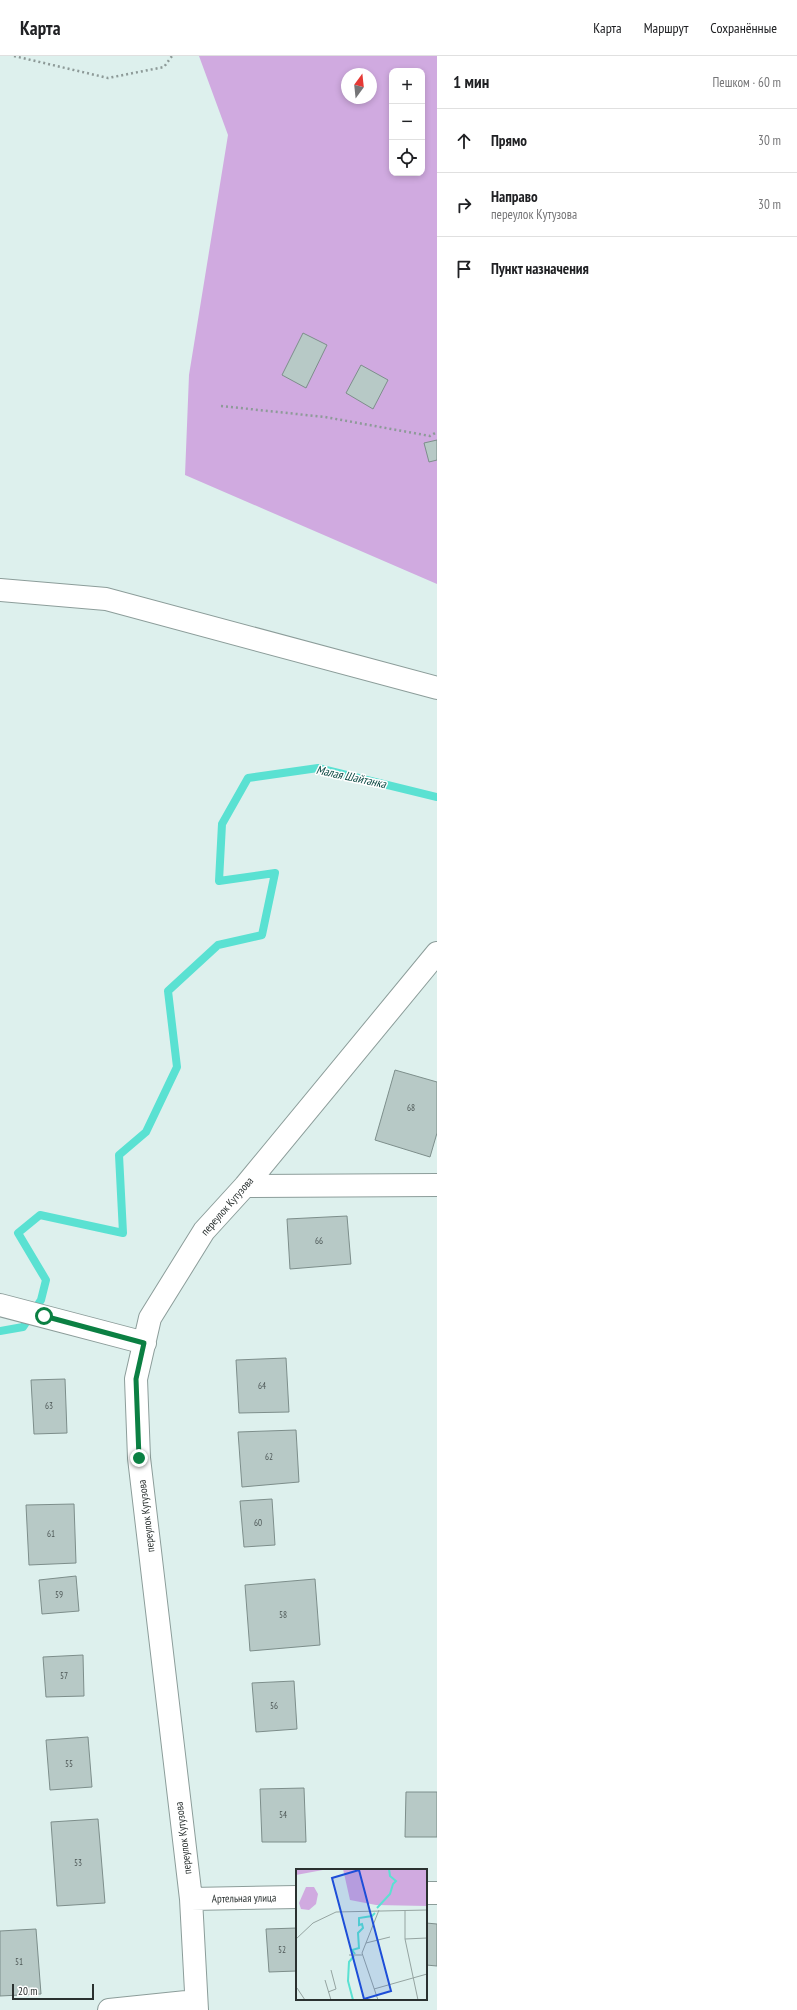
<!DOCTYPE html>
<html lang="ru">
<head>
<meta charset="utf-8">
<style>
  :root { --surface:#fff; --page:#f2f2f2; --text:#202124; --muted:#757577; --line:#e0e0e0 }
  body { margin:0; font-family:"PT Sans Narrow",sans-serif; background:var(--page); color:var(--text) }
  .controls { position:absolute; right:12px; top:12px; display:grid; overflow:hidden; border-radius:8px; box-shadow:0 2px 6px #0003 }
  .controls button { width:36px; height:36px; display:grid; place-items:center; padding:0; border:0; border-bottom:1px solid var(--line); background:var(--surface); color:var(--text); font:20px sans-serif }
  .compass { position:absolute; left:341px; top:12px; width:36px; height:36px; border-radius:50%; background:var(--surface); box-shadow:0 2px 6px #0003; rotate:15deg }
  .scale { position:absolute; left:12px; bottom:10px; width:82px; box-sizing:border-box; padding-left:4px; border:2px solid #2a3130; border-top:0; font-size:11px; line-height:14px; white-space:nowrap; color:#2a3130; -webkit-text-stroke:3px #fff; paint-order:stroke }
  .stop { position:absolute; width:12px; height:12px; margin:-9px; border:3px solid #0b8043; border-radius:50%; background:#fff }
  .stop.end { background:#0b8043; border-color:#fff; box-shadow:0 1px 4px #0008 }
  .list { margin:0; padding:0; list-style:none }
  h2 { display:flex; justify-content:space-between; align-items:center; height:52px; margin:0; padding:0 16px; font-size:17px }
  h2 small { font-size:13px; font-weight:400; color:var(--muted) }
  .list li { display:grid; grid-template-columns:26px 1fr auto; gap:12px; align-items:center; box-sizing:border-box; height:64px; padding:0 16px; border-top:1px solid var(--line) }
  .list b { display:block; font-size:15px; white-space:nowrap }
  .list p { margin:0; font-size:13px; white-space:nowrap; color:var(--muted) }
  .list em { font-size:13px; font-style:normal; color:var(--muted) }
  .icon { flex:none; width:22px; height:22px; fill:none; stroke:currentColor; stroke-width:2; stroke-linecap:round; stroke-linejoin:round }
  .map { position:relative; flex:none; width:437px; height:1954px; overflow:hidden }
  header { display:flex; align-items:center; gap:24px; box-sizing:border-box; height:56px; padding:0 20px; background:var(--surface); border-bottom:1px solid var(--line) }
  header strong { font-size:19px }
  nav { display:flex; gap:22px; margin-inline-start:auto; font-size:14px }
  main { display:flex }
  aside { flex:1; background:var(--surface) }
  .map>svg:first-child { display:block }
  .green { fill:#d0aae0; fill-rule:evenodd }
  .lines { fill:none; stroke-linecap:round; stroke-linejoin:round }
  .stream { stroke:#5ae1d2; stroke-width:8 }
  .building { fill:#b7c9c6; stroke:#7d8e8b }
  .minor-casing { stroke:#8c9d9a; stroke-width:24 }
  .path { stroke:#8d9a98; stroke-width:2.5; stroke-dasharray:2 3; stroke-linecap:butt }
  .minor { stroke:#fff; stroke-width:22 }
  .route { stroke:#0b8043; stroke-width:5 }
  .labels { text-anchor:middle; stroke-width:3; stroke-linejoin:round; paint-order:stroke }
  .number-label { font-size:9px; fill:#4d5756 }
  .street-label { font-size:11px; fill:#2a3130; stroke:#fff }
  .water-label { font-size:12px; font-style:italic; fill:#0c4943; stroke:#fff }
  .inset-river { fill:none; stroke:#5ae1d2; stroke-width:2 }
  .inset-road { fill:none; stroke:#95a4a1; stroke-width:1 }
  .view { fill:#1d4ed8; fill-opacity:0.15; stroke:#1d4ed8; stroke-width:2 }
  .inset-edge { fill:none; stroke:#2a3130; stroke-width:2 }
</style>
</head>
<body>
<header>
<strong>Карта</strong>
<nav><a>Карта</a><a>Маршрут</a><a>Сохранённые</a></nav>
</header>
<main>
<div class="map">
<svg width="437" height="1954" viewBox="0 0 437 1954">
  <rect width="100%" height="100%" fill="#ddf0ed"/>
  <path class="green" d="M199,0H437V528L185,419L189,319L228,79ZM392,15H422V117H392ZM347,18H371V42H347Z"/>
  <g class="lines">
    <path class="stream" d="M0,1275L23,1271L41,1244L46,1224L18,1177L40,1159L123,1177L119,1099L146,1076L177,1011L168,935L218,889L262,879L275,817L219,825L222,768L248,722L318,712L437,741"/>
  </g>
  <path class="building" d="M303,277L327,289L306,332L282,319Z
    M361,309L388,324L373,353L346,337Z
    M437,384V404L429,406L424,387Z
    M395,1014L437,1026V1077L430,1101L375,1084Z
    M347,1160L351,1208L290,1213L287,1163Z
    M286,1302L289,1356L239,1357L236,1304Z
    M65,1323L67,1377L34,1378L31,1324Z
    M296,1374L299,1426L242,1431L238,1376Z
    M272,1443L275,1489L244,1491L240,1445Z
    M74,1448L76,1507L29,1509L26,1449Z
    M76,1520L79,1555L42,1558L39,1524Z
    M315,1523L320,1589L250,1595L245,1529Z
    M83,1599L84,1640L46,1641L43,1601Z
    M294,1625L297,1673L256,1676L252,1627Z
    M88,1681L92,1731L50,1734L46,1684Z
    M304,1732L306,1786H262L260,1733Z
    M406,1736H437V1781H405Z
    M98,1763L105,1847L57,1850L51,1766Z
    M426,1867L437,1868V1910L426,1909Z
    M297,1872V1915L269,1916L266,1873Z
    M36,1873L41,1938L0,1940V1875Z"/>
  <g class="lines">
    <defs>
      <path id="minor" d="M0,534L106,543L437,632
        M245,1130L437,1129
        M0,1249L145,1287
        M426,1837H437
        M191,1843L297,1841
        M109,1954L196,1945
        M197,1954L191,1843L139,1402L136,1323L150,1262L204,1175L245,1130L437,897"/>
    </defs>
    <use href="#minor" class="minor-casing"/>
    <path class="path" d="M14,0L108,22L164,11L172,0
      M221,350L325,361L430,380L437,376"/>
    <use href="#minor" class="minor"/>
  </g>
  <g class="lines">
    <path class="route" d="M44,1260L144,1287L136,1323L139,1402"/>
  </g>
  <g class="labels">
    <g class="number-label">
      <text x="411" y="1055">68</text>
      <text x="319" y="1188">66</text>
      <text x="262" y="1333">64</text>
      <text x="49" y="1353">63</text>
      <text x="269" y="1404">62</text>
      <text x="258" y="1470">60</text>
      <text x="51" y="1481">61</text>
      <text x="59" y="1542">59</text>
      <text x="283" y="1562">58</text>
      <text x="64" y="1623">57</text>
      <text x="274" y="1653">56</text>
      <text x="69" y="1711">55</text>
      <text x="283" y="1762">54</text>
      <text x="78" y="1810">53</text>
      <text x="282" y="1897">52</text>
      <text x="19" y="1909">51</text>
    </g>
    <g class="street-label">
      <text transform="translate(227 1150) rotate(-49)" y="4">переулок Кутузова</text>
      <text transform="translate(146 1460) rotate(-97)" y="4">переулок Кутузова</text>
      <text transform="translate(183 1782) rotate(-97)" y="4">переулок Кутузова</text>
      <text transform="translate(244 1842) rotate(-1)" y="4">Артельная улица</text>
    </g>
    <g class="water-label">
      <text transform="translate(351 721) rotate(12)" y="4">Малая Шайтанка</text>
    </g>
  </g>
  <g transform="translate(296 1813)">
    <rect width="131" height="131" fill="#ddf0ed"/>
    <path d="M0,0H32L0,6ZM47,0H131V37L80,36L54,31ZM10,18H18L22,25L20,35L13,41L5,40L3,34Z" fill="#d0aae0"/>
    <path class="inset-river" d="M81,39L94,25L97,15L100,12L94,7L93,0M59,85L56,81L63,79L62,64L67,59L66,55L63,56V49L76,47L79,44M57,131L52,112L53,93L58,87"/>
    <path class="inset-road" d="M109,41V70L122,131M0,70L17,54L40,43L131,41M109,70L131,69M70,74L94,68M53,86H66M29,111L35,131M1,119L9,131M78,120L131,105M32,123L40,120L35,101M82,131L66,84L83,41"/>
    <path class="view" d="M63,1L95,122L68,130L36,9Z"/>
    <rect width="131" height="131" class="inset-edge"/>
  </g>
</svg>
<div class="controls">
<button>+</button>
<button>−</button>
<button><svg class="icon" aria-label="locate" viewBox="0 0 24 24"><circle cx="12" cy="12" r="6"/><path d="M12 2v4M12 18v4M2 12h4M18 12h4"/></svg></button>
</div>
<svg class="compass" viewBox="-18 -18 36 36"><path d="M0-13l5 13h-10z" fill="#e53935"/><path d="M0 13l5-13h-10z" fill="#757577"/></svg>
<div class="scale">20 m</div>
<div class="stop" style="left:44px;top:1260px"></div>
<div class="stop end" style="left:139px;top:1402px"></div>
</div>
<aside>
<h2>1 мин<small>Пешком · 60 m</small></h2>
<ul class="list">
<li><svg class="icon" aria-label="ahead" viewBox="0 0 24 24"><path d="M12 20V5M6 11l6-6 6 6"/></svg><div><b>Прямо</b></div><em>30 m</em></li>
<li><svg class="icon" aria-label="right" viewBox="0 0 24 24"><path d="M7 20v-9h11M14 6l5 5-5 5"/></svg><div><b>Направо</b><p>переулок Кутузова</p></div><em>30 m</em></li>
<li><svg class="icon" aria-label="arrive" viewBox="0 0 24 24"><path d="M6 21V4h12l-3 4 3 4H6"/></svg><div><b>Пункт назначения</b></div></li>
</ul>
</aside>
</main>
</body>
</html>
